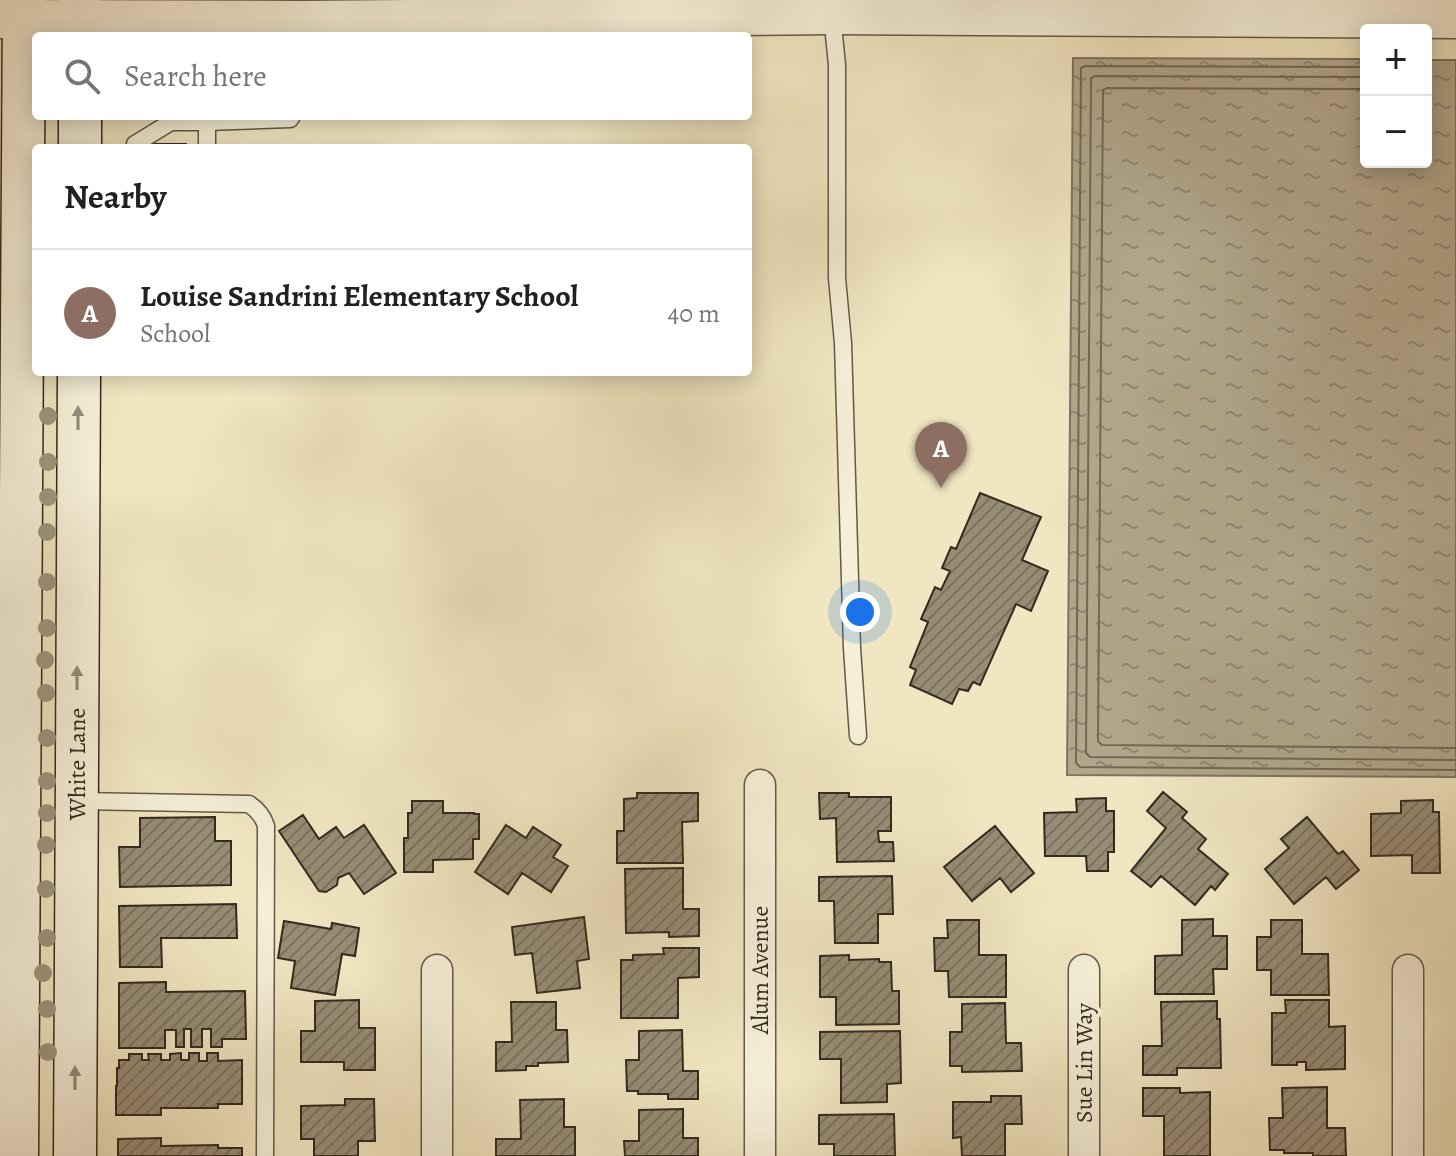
<!DOCTYPE html>
<html lang="en">
<head>
<meta charset="utf-8">
<style>
  :root { --surface:#fff; --page:#f6f6f6; --text:#202124; --muted:#757577; --line:#e0e0e0; --accent:#db2777 }
  body { margin:0; font-family:Alegreya,serif; background:var(--page); color:var(--text) }
  .controls { position:absolute; right:24px; top:24px; display:grid; overflow:hidden; border-radius:8px; box-shadow:0 4px 20px #0003 }
  .controls button { width:72px; height:72px; display:grid; place-items:center; padding:0; border:0; border-bottom:2px solid var(--line); background:var(--surface); color:var(--text); font:40px sans-serif }
  .you { position:absolute; left:860px; top:612px; width:28px; height:28px; margin:-20px; border:6px solid #fff; border-radius:50%; background:#1a73e8; box-shadow:0 0 0 12px #1a73e833 }
  .badge { display:grid; place-items:center; width:52px; height:52px; border-radius:50%; background:var(--accent); color:#fff; font-size:26px; font-weight:700 }
  .pin { position:absolute; translate:-50% -66px; filter:drop-shadow(0 2px 4px #0008) }
  .pin::after { content:''; position:absolute; top:42px; width:28px; height:24px; background:inherit; clip-path:polygon(0 0,100% 0,50% 100%) }
  .list { margin:0; padding:0; list-style:none }
  h2 { display:flex; justify-content:space-between; align-items:center; height:104px; margin:0; padding:0 32px; font-size:34px }
  h2 small { font-size:26px; font-weight:400; color:var(--muted) }
  .list li { display:grid; grid-template-columns:52px 1fr auto; gap:24px; align-items:center; box-sizing:border-box; height:128px; padding:0 32px; border-top:2px solid var(--line) }
  .list b { display:block; font-size:30px; white-space:nowrap }
  .list p { margin:0; font-size:26px; white-space:nowrap; color:var(--muted) }
  .list em { font-size:26px; font-style:normal; color:var(--muted) }
  .icon { flex:none; width:44px; height:44px; fill:none; stroke:currentColor; stroke-width:2; stroke-linecap:round; stroke-linejoin:round }
  .map { position:relative; flex:none; width:1456px; height:1156px; overflow:hidden }
  .search { position:absolute; background:var(--surface); box-shadow:0 4px 20px #0003; left:32px; top:32px; width:720px; height:88px; display:flex; align-items:center; gap:20px; box-sizing:border-box; padding:0 28px; border-radius:8px; color:var(--muted); font-size:30px }
  .panel { position:absolute; background:var(--surface); box-shadow:0 4px 20px #0003; left:32px; top:144px; width:720px; height:232px; border-radius:8px }
  .map>svg:first-child { display:block }
  .water { fill:url(#water-ripples); stroke:#7e7460; stroke-width:2 }
  .lines { fill:none; stroke-linecap:round; stroke-linejoin:round }
  .shore { stroke:#726855; stroke-width:2 }
  .building { fill:url(#building-hatch); stroke:#342a20; stroke-width:2 }
  .service-casing { stroke:#635948; stroke-width:19 }
  .minor-casing { stroke:#635948; stroke-width:33 }
  .tertiary-casing { stroke:#635948; stroke-width:41 }
  .secondary-casing { stroke:#342a20; stroke-width:45 }
  .service { stroke:#f5efd7; stroke-width:16 }
  .minor { stroke:#f5efd7; stroke-width:30 }
  .tertiary { stroke:#f5efd7; stroke-width:38 }
  .secondary { stroke:#f5efd7; stroke-width:42 }
  .tree { fill:#9e947b }
  .oneway { fill:#948c7c }
  .labels { text-anchor:middle; stroke-width:8; stroke-linejoin:round; paint-order:stroke }
  .street-label { font-size:24px; fill:#342a20; stroke:#f5efd7 }
</style>
</head>
<body>
<div class="map">
<svg width="1456" height="1156" viewBox="0 0 1456 1156">
  <defs>
    <pattern id="water-ripples" width="26" height="14" patternUnits="userSpaceOnUse" patternTransform="scale(2)"><rect width="26" height="14" fill="#b0a68a"/><path d="M2 4q2-2 4 0t4 0M15 11q2-2 4 0t4 0" fill="none" stroke="#908770"/></pattern>
    <pattern id="building-hatch" width="6" height="6" patternUnits="userSpaceOnUse" patternTransform="scale(2)"><rect width="6" height="6" fill="#968c74"/><path d="M-1 1l2-2M0 6l6-6M5 7l2-2" fill="none" stroke="#7b735f"/></pattern>
  </defs>
  <rect width="100%" height="100%" fill="#f0e6c1"/>
  <filter id="stains"><feTurbulence type="fractalNoise" baseFrequency=".0025" numOctaves="4"/><feColorMatrix values="0 0 0 0 .2 0 0 0 0 .09 0 0 0 0 .02 0 0 0 .5 -.17"/></filter>
  <radialGradient id="worn" r=".72"><stop offset=".6" stop-color="#630" stop-opacity="0"/><stop offset="1" stop-color="#630" stop-opacity=".3"/></radialGradient>
  <path class="water" d="M1073,58L1366,59V162H1426V60H1456V777L1067,775Z"/>
  <g class="lines">
    <path class="shore" d="M1366,67L1085,66L1081,68L1076,763L1080,767L1456,770
      M1366,77L1095,76L1091,78L1086,753L1090,757L1456,760
      M1366,89L1107,88L1103,90L1098,741L1102,745L1456,748"/>
  </g>
  <path class="building" d="M144,144H186V148H144Z
    M980,493L1041,517L1022,560L1048,571L1031,611L1016,604L980,685L973,682L968,691L959,689L952,704L910,685L916,670L910,667L928,622L921,619L935,587L941,590L950,571L942,568L951,547L956,549Z
    M1163,792L1187,812L1182,818L1206,839L1198,849L1228,874L1215,890L1211,886L1195,905L1161,876L1151,887L1131,871L1166,828L1147,811Z
    M637,793H698V821L682,822L683,863H617V831H624V799L637,798Z
    M819,793H849V797H891V831H878L879,842H893L894,861L837,862L836,818L820,819Z
    M1106,798V811H1114V852H1108V871H1087L1086,856H1045L1044,813L1077,812L1076,799Z
    M1433,800V812H1439L1440,873H1412V855L1371,856V814L1401,813V801Z
    M412,801H443V813H474V814H479V839H473V859L433,860V872H404V838H408V813H412Z
    M303,815L319,839L336,827L344,838L364,825L396,873L364,894L349,873L338,878L337,885L326,892L319,891L279,831Z
    M215,817V841H231V885L120,887L119,847H140V818Z
    M1307,817L1338,854L1343,851L1359,870L1336,889L1326,877L1294,904L1265,869L1289,848L1281,839Z
    M506,825L526,838L533,827L561,845L553,857L568,866L551,892L522,873L508,894L475,872Z
    M995,826L1034,873L1011,892L1000,878L972,901L944,867Z
    M683,868V909H699V936L669,937V932L626,933L625,869Z
    M892,876L893,914H878V943H835L834,901H819V877Z
    M236,904L237,938H161L162,967H120L119,906Z
    M584,917L589,959L577,961L580,988L537,993L532,953L515,955L512,927Z
    M1213,919V936H1227V969H1213L1214,994H1155V956L1182,955V920Z
    M947,920H979V955H1006V997H949L948,971H935L934,938H948Z
    M1271,920H1302V954H1328L1329,995H1271V970H1257V937H1271Z
    M284,921L331,929L332,923L359,928L355,956L342,954L335,995L291,988L295,961L278,958Z
    M663,948H699V977L678,978V1018H621V960H633V955L664,954Z
    M849,955V960L879,959V962H891L892,991H899V1024L836,1025V997H820V956Z
    M166,982V992L245,991L246,1039H222V1047H211V1029H202V1047H191V1029H184V1047H176V1030H165V1048H119V983Z
    M359,1000V1028H375V1070H344V1062H301V1031H315V1001Z
    M1285,1000H1329V1027L1345,1026V1069L1306,1070V1062H1297V1065H1272V1013H1286Z
    M1217,1001V1019H1220L1221,1068H1177V1075H1143V1046H1162L1161,1002Z
    M511,1002H556V1030H567L568,1062L538,1063V1066H526V1070L496,1071V1042H512Z
    M1005,1003L1006,1043H1021L1022,1071L962,1072V1066H950V1032H962V1004Z
    M682,1030L683,1071H698V1099H668V1094H638V1091H627L626,1060H639V1031Z
    M900,1031L901,1083L887,1084V1102L841,1103V1059H820V1032Z
    M181,1053V1060H189V1053H199V1061H207V1053H218V1061L242,1060V1104H218V1108H161V1115H116V1086H117V1068H119V1060H129V1054H142V1060H149L148,1054H161V1060H170V1054Z
    M1327,1087V1128H1345L1346,1156H1313V1153H1284V1150H1270L1269,1118H1283L1282,1088Z
    M1143,1088H1180V1093L1210,1092V1156H1164V1116H1143Z
    M991,1096H1021L1022,1124H1005V1156H962L961,1137L953,1138V1102H991Z
    M345,1099H374L375,1141H358V1156H314V1139H301V1106L345,1105Z
    M564,1099V1127H575V1156H496V1139H521L520,1100Z
    M683,1109V1138H698V1156H625L624,1141H639V1110Z
    M894,1114L895,1156H834V1144H819V1115Z
    M161,1138V1146L218,1145V1148H242V1156H118V1139Z"/>
  <g class="lines">
    <defs>
      <path id="service" d="M832,15L837,65V278L843,343L852,648L858,736
        M207,122L290,119L292,116
        M135,148V144L171,122H207V148
        M78,801L249,804C258,810 263,816 266,826L265,1156"/>
      <path id="minor" d="M760,785V1156
        M437,970V1156
        M1084,970V1156
        M1408,970V1156"/>
      <path id="tertiary" d="M0,19L303,20L832,15L1456,19"/>
      <path id="secondary" d="M80,36V0
        M80,148V116
        M17,1156L24,0
        M75,1156L79,372"/>
    </defs>
    <use href="#service" class="service-casing"/>
    <use href="#minor" class="minor-casing"/>
    <use href="#tertiary" class="tertiary-casing"/>
    <use href="#secondary" class="secondary-casing"/>
    <use href="#service" class="service"/>
    <use href="#minor" class="minor"/>
    <use href="#tertiary" class="tertiary"/>
    <use href="#secondary" class="secondary"/>
  </g>
  <g class="tree">
    <circle cx="48" cy="416" r="9"/>
    <circle cx="48" cy="462" r="9"/>
    <circle cx="48" cy="497" r="9"/>
    <circle cx="47" cy="532" r="9"/>
    <circle cx="47" cy="582" r="9"/>
    <circle cx="47" cy="628" r="9"/>
    <circle cx="45" cy="660" r="9"/>
    <circle cx="46" cy="693" r="9"/>
    <circle cx="47" cy="738" r="9"/>
    <circle cx="47" cy="781" r="9"/>
    <circle cx="47" cy="813" r="9"/>
    <circle cx="46" cy="845" r="9"/>
    <circle cx="46" cy="889" r="9"/>
    <circle cx="47" cy="938" r="9"/>
    <circle cx="43" cy="973" r="9"/>
    <circle cx="47" cy="1009" r="9"/>
    <circle cx="48" cy="1052" r="9"/>
  </g>
  <defs><path id="oneway-solid" d="M-6-.8H1V-3.2L6.5 0L1 3.2V.8H-6Z" transform="scale(2)"/></defs>
  <g class="oneway">
    <use href="#oneway-solid" transform="translate(78 418) rotate(-90)"/>
    <use href="#oneway-solid" transform="translate(77 678) rotate(-90)"/>
    <use href="#oneway-solid" transform="translate(75 1078) rotate(-90)"/>
  </g>
  <g class="labels">
    <g class="street-label">
      <text transform="translate(77 764) rotate(-90)" y="8">White Lane</text>
      <text transform="translate(760 970) rotate(-90)" y="8">Alum Avenue</text>
      <text transform="translate(1084 1063) rotate(-90)" y="8">Sue Lin Way</text>
    </g>
  </g>
  <rect width="100%" height="100%" filter="url(#stains)"/>
  <rect width="100%" height="100%" fill="url(#worn)"/>
</svg>
<div class="controls">
<button>+</button>
<button>−</button>
</div>
<div class="you"></div>
<div class="pin badge" style="left:941px;top:488px;background:#8d6e63">A</div>
<div class="search"><svg class="icon" aria-label="search" viewBox="0 0 24 24"><circle cx="10" cy="10" r="6"/><path d="M15 15l6 6"/></svg>Search here</div>
<section class="panel">
<h2>Nearby<small></small></h2>
<ul class="list">
<li><span class="badge" style="background:#8d6e63">A</span><div><b>Louise Sandrini Elementary School</b><p>School</p></div><em>40 m</em></li>
</ul>
</section>
</div>
</body>
</html>
